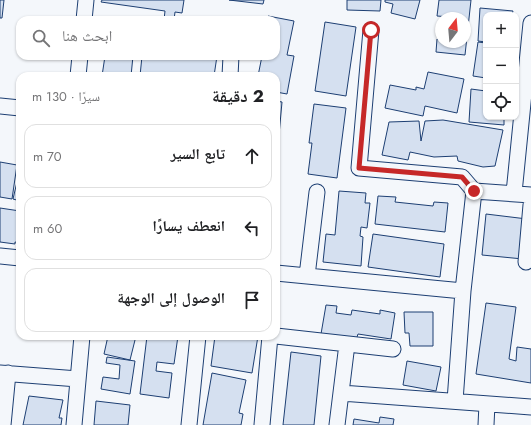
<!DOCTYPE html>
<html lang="ar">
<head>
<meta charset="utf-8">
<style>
  :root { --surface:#fff; --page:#f2f2f2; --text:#202124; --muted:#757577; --line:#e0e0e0 }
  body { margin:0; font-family:Jost,"Noto Naskh Arabic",sans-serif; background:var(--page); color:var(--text); direction:rtl }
  .controls { position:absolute; right:12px; top:12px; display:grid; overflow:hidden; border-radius:8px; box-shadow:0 1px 3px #0004 }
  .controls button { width:36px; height:36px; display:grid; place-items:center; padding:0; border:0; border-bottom:1px solid var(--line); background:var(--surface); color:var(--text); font:20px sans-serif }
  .compass { position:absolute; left:435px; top:12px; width:36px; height:36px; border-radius:50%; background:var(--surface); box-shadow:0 1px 3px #0004; rotate:16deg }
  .stop { position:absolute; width:12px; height:12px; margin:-9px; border:3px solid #c62828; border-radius:50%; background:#fff }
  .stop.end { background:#c62828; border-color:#fff; box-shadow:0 1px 4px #0008 }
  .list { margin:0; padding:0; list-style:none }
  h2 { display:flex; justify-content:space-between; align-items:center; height:52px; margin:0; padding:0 16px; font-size:17px }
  h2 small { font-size:13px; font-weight:400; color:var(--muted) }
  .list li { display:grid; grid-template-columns:26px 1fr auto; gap:12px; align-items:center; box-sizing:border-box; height:64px; margin:0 8px 8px; padding:0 8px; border:1px solid var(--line); border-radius:12px }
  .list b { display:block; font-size:15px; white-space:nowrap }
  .list em { font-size:13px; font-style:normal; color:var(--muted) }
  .icon { flex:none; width:22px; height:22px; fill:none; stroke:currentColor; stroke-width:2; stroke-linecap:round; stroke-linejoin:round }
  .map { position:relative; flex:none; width:531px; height:425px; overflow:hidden; direction:ltr }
  .search { position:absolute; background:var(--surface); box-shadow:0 1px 3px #0004; left:16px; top:16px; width:264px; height:44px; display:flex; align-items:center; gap:10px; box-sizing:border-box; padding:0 14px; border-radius:12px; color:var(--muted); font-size:15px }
  .panel { position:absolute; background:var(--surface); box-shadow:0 1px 3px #0004; left:16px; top:72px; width:264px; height:268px; border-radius:12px; direction:rtl }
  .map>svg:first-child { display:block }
  .building { fill:#d5e0f0; stroke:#1d3f73 }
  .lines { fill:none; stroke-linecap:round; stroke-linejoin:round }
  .minor-casing { stroke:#1d3f73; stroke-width:17 }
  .minor { stroke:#f4f7fb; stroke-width:15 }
  .route { stroke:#c62828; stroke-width:5 }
</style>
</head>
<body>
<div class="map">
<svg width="531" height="425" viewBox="0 0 531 425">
  <rect width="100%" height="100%" fill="#f4f7fb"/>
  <path class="building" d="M0,0H4L2,18H0Z
    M102,0H184L182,13L175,12L174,20H164L165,11L101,2Z
    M229,0H264L263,4Z
    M347,0H381L380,11L347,10Z
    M385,0H420L415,19L391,13L393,4L385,2Z
    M439,0H471L465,55L436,52L437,39L441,40V42H465V18L437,16Z
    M480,8L513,11L512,15H486V42L478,41Z
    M268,16L294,21L287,55L294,56L287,94L276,92V76H258L262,56H276V20H268Z
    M325,22L356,27L346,96L315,91Z
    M478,42L486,43V78L473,76Z
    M105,56H133L131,76H102Z
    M142,56H217L214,76H140Z
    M428,72L464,79L457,113L425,106L423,116L385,108L390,85L416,90V87L424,89Z
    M471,89L486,91V117H504V125L469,122Z
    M276,101L282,102L276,168Z
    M314,104L346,108L337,178L308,174L312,143H309Z
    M443,120L503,130L495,166L483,167L458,161L457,156L434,157L410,152L408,160L382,155L389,122L419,121L421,141L425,121Z
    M0,162L17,165L12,199L0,197Z
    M20,169V201L13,199Z
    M339,191L366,193L365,203H370L367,228L361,227L360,236L363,237L361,266L323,262L326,234L335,235Z
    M378,196L396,197L395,202L433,206L434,202L448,203L445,232L375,224Z
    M0,208L20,211V243L15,242V244L0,242Z
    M486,214L527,219L523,259L482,255Z
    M373,234L444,244L440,277L368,267Z
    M486,303L516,307L509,359L516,361L517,347L531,349V383L476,374Z
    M326,305L337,306L336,313L351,315L352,310L380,314V310L395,313L391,339L358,334L356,340L321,334Z
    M404,312H433V346H410L409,333H405Z
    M108,336H136L130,360L104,354Z
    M147,336H178L174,364L157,362L156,371L172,373L169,398L140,394Z
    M215,336H258L252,373L211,366Z
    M291,352L321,356L314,425H283Z
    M107,357L135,361L130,394L101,389L103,377L119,379L120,365L106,363Z
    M407,361L441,367L436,391L403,385Z
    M212,373L246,380L239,413L243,414L241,425H203Z
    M29,396L63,400L59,418H62L61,425H23Z
    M96,401L130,405L128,425H94Z
    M380,417L394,419L393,425H353L354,419L379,423Z"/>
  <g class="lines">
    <defs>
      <path id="minor" d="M84,20L86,0
        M371,30L359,168L462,177L474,191L463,291L455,401
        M78,76L80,56
        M230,76L231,56
        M0,106L20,108
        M474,191L531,195
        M514,193L531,23
        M0,256L20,258
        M526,262L531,205
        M276,273L463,291
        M307,276L317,192
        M276,336L393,349
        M0,373L78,379
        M341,393L531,407
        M3,425L8,373
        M74,425L82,336
        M189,425L198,336
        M262,425L270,336
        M337,425L347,344
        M486,425L487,404"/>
    </defs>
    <use href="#minor" class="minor-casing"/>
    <use href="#minor" class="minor"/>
  </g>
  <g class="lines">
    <path class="route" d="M371,30L359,168L462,177L474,191"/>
  </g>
</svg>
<div class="controls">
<button>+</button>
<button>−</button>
<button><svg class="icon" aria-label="locate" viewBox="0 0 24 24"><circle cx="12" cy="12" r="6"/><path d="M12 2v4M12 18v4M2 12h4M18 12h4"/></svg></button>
</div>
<svg class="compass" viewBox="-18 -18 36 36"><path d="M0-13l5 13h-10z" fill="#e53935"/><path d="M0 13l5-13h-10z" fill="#757577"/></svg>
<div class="stop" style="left:371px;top:30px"></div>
<div class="stop end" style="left:474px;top:191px"></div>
<div class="search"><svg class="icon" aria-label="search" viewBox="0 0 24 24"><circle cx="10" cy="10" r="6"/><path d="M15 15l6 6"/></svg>ابحث هنا</div>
<section class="panel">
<h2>2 دقيقة<small>سيرًا · 130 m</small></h2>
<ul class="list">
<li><svg class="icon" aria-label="ahead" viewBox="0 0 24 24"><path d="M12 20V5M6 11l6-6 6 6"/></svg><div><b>تابع السير</b></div><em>70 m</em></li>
<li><svg class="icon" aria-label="left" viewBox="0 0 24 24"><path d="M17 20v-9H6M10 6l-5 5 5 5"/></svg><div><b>انعطف يسارًا</b></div><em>60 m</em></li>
<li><svg class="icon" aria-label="arrive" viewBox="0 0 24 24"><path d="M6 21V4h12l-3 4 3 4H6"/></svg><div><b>الوصول إلى الوجهة</b></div></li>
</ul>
</section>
</div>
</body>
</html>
